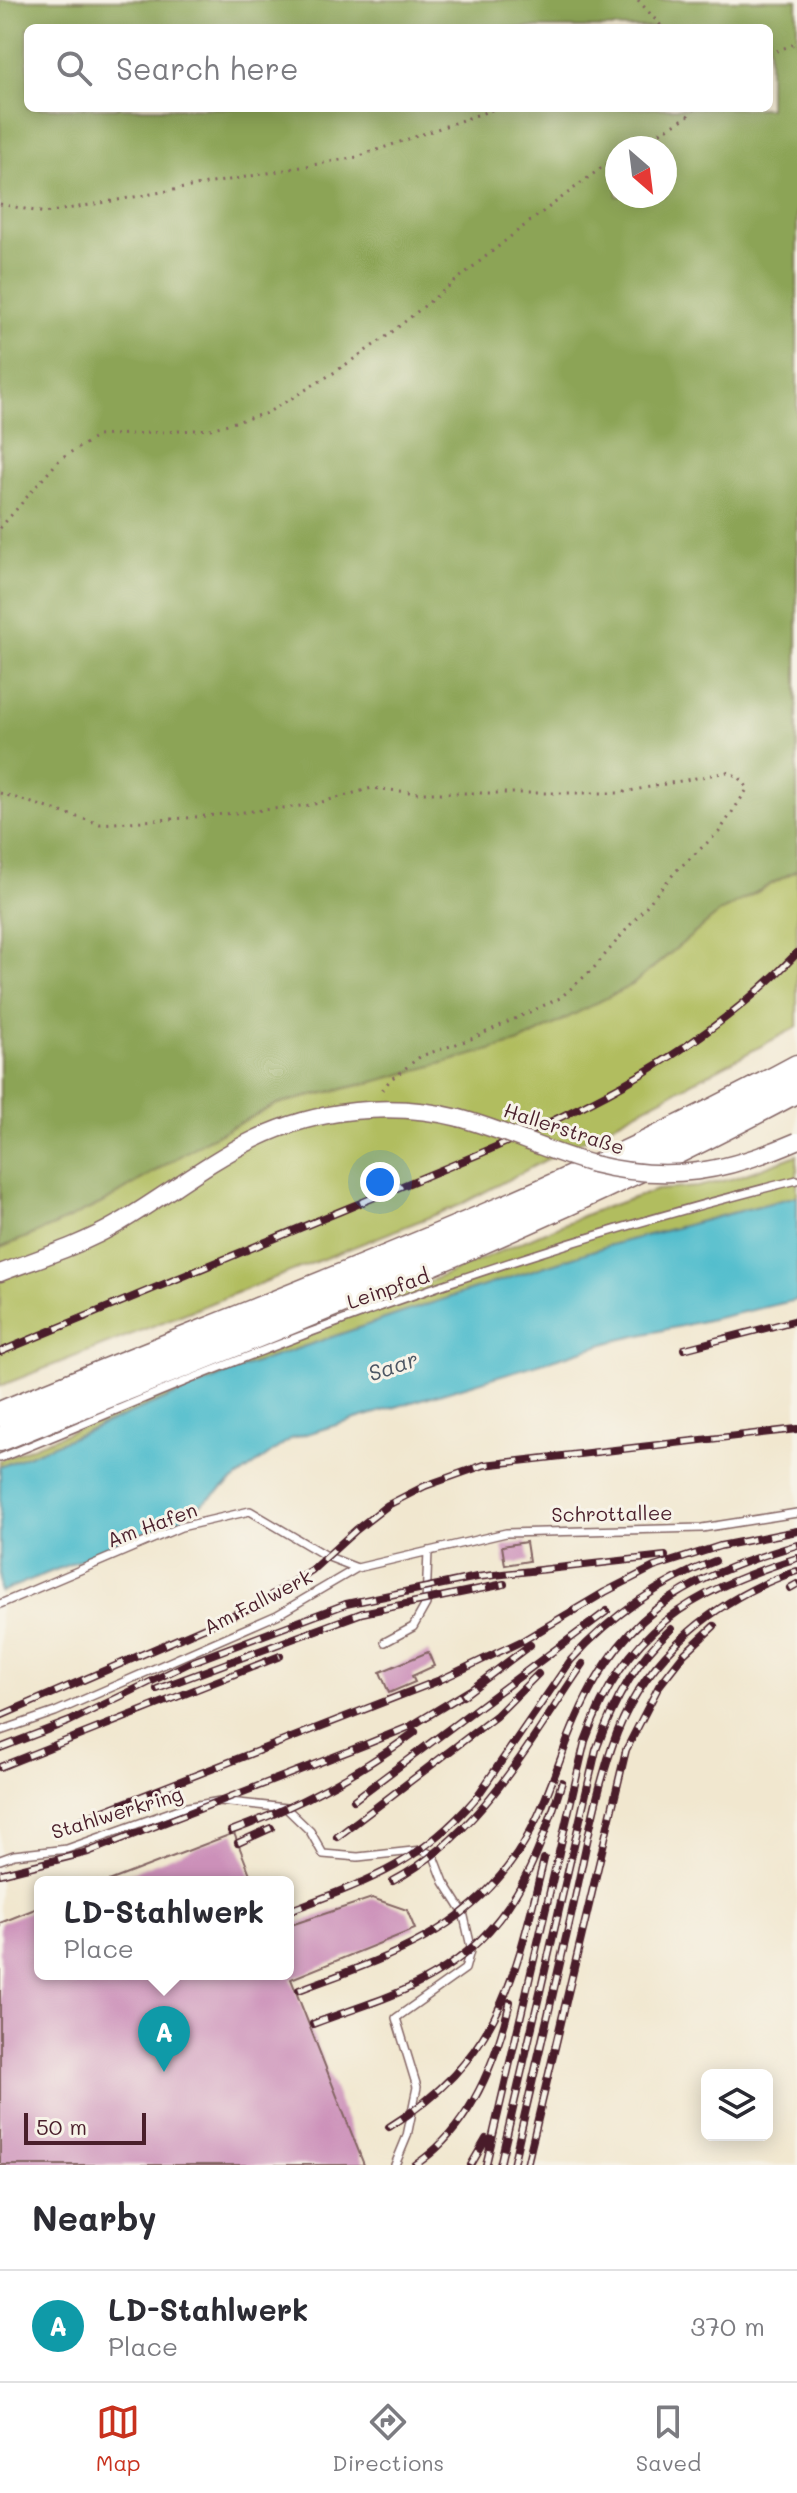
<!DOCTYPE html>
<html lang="en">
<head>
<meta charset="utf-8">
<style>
  :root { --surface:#fff; --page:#f2f2f3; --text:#2b2b33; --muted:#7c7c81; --line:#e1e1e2; --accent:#c8321e }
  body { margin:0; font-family:Mali,sans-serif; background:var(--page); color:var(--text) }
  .controls { position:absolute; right:24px; bottom:24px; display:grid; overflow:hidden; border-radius:12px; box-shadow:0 4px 20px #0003 }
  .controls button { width:72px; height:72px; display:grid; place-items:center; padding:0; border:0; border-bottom:2px solid var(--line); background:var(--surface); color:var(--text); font:40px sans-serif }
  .compass { position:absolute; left:605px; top:136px; width:72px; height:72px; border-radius:50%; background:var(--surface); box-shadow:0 4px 20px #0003; rotate:152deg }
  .scale { position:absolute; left:24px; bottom:20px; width:122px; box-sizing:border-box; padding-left:8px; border:4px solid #4a1f2b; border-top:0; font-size:22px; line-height:28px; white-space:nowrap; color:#4a1f2b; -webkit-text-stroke:6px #f7f3e8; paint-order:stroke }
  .you { position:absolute; left:380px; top:1182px; width:28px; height:28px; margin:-20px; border:6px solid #fff; border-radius:50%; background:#1a73e8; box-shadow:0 0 0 12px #1a73e833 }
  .badge { display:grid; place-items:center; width:52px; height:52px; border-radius:50%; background:var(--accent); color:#fff; font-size:26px; font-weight:700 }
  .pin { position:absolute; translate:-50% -66px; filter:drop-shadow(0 2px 4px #0008) }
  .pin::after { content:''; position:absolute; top:42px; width:28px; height:24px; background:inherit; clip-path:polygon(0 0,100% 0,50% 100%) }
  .popup { position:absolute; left:34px; top:1876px; width:260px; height:104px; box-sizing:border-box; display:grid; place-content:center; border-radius:12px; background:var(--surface); filter:drop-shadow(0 2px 6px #0005); font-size:26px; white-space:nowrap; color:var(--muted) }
  .popup b { font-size:30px; color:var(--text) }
  .popup::after { content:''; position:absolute; left:50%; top:100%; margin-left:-16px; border:16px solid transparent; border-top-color:var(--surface) }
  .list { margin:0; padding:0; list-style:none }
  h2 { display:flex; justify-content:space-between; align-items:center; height:104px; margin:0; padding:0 32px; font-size:34px }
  h2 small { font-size:26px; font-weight:400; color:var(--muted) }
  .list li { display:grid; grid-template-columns:52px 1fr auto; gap:24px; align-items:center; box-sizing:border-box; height:112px; padding:0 32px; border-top:2px solid var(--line) }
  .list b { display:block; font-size:30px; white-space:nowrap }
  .list p { margin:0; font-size:26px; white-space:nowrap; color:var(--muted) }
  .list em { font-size:26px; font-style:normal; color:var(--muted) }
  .icon { flex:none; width:44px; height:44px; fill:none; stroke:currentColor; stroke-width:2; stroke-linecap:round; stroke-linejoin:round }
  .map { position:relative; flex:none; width:797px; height:2165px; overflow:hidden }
  .search { position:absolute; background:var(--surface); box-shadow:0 4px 20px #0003; left:24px; right:24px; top:24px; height:88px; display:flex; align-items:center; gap:20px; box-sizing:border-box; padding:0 28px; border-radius:12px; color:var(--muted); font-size:30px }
  .sheet { height:216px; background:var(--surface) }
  nav { display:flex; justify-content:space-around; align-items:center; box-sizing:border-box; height:112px; border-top:2px solid var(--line); background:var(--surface); font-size:22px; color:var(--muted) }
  nav a { display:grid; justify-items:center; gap:4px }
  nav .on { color:var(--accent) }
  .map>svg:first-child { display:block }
  .green { fill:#b1bd5f; stroke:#7e6e45; stroke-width:2 }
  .forest { fill:#8ca456; stroke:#6b6240; stroke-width:2; fill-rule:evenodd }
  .water { fill:#52becd; stroke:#4e6e7c; stroke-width:2 }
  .building { fill:#cc90b9 }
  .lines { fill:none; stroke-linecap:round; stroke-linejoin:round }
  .service-casing { stroke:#846564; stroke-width:10 }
  .tertiary-casing { stroke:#846564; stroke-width:19 }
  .motorway-casing { stroke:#846564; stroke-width:27 }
  .path { stroke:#846564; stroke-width:3; stroke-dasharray:2 6; stroke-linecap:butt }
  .service { stroke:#fff; stroke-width:7 }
  .tertiary { stroke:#fff; stroke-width:16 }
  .motorway { stroke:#fff; stroke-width:24 }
  .rail-casing { stroke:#4a1f2b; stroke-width:8 }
  .rail { stroke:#f7f3e8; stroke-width:5; stroke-dasharray:15; stroke-linecap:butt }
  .tertiary-bridge-casing { stroke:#846564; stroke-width:19; stroke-linecap:butt }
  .tertiary-bridge { stroke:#fff; stroke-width:16 }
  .labels { text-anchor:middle; stroke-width:6; stroke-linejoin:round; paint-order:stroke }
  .street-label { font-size:20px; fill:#4a1f2b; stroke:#f7f3e8 }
  .water-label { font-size:22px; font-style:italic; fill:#4d5764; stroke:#f7f3e8 }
</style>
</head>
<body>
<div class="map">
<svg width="797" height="2165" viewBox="0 0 797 2165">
  <rect width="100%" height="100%" fill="#f7f3e8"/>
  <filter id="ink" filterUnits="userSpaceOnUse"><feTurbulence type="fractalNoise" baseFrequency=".0125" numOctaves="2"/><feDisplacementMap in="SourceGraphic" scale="16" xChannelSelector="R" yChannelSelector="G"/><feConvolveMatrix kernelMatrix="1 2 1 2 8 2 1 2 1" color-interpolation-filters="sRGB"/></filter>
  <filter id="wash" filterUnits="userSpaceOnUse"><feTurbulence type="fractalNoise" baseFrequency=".006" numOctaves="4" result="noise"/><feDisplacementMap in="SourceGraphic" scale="32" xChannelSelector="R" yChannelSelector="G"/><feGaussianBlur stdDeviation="1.8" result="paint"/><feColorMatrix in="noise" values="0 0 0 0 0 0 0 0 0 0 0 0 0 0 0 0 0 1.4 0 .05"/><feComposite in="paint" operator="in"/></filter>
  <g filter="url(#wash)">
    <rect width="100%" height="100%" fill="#f1e7cf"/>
    <path class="green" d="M797,870V1027L460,1205L0,1386V1248L56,1225L106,1201L206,1140L277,1104L377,1081L632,985L720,912Z
      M797,1155V1196L607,1246L423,1306L244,1367L0,1467V1460L172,1391L592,1212L657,1190L697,1187L735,1178Z"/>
    <path class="forest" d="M0,0H797V870L720,912L632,985L520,1042L377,1081L277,1104L206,1140L106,1201L56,1225L0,1248ZM28,28H769V108H28ZM617,148H665V196H617Z"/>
    <path class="water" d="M797,1196V1300L614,1341L290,1439L178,1521L0,1592V1467L244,1367L423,1306L607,1246Z"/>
    <g id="blocks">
      <path class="building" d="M526,1542L529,1561L505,1565L502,1546Z
        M428,1652L434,1666L412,1676L415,1682L389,1693L380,1672Z
        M234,1833L253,1882H109V1881Z
        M372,1898L407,1910L415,1929L291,1979L364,2165H0V1923L40,1907V1974H288V1926Z"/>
    </g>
  </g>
  <g filter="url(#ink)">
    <use href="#blocks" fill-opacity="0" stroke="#846564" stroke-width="2"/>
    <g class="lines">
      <defs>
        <path id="service" d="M0,1458C66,1432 131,1403 196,1377C389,1299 595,1230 797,1180
          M0,1604L181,1527L250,1511L326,1556L357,1568
          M385,1642L413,1627L426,1604L428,1551
          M0,1731L55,1712L277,1615L357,1568L506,1533L702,1528L797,1513
          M0,1860L14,1855L67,1849L182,1808L220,1801L286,1808L310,1831L323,1854L358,1857L422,1850L434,1856L444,1882L463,1912L471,1947L465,1969L396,2018L417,2087L407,2136L395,2165"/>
        <path id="tertiary" d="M0,1273C40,1258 82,1245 119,1223C165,1196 207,1162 255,1139C317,1109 392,1101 459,1118"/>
        <path id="motorway" d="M0,1414C268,1303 542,1205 797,1067
          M0,1439C268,1330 541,1228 797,1090"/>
      </defs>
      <use href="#service" class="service-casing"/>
      <use href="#tertiary" class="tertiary-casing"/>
      <use href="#motorway" class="motorway-casing"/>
      <path class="path" d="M638,0L663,28
        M769,54L797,43
        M632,148L687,117L694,108
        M0,204L45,213L357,157L497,108
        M0,528L61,458L98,436L210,429L267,413L335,372L387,336L520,229L617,156
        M0,793L100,824L186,818L311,805L372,788L418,793H619L727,772L739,777L748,788L719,832L676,871L593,969L560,998L471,1039L421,1056L390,1080L380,1093"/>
      <use href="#service" class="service"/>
      <use href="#tertiary" class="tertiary"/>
      <use href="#motorway" class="motorway"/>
      <defs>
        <path id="rail" d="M684,1349L797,1320
          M0,1352C118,1303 235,1255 353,1206C509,1142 679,1079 797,953
          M790,1588L797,1584
          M157,1689L362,1613L504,1584
          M463,1696L530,1645
          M0,1716L254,1606L312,1570L356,1530L388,1505L425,1486L484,1465L797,1429
          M0,1748L70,1721L189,1663L346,1604L477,1577L665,1556
          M0,1767L280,1656
          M354,1800L607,1611
          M78,1821L440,1680L524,1640L605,1592L654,1567L720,1546L797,1531
          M231,1831C296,1807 360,1773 415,1732
          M337,1837L496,1716L538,1674
          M238,1843L271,1828
          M0,1874L88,1852L367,1744L411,1726L472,1689
          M393,1881C481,1834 528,1744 583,1664
          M288,1911C368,1881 418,1865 476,1798L571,1660C611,1616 659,1582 715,1561
          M299,1990C379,1960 456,1937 509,1865C537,1829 552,1781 568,1739C616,1617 676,1581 797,1545
          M313,2024C352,2009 396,1997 432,1976C510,1932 537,1862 562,1782
          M389,2127C500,2058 515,1978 544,1859
          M415,2165C469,2130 496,2062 510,2002
          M471,2165L486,2139
          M486,2165L585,1741C626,1629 688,1593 797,1558
          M500,2165L596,1750C612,1705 635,1661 671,1629
          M513,2165C532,2082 552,1999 571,1916C585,1855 595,1791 617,1733C648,1654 718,1597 797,1571
          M527,2165L626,1750L659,1686L684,1654L714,1626"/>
      </defs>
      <use href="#rail" class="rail-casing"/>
      <use href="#rail" class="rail"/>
      <defs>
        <path id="tertiary-bridge" d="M459,1118C504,1130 548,1152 593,1164C669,1183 726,1172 797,1141"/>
      </defs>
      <use href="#tertiary-bridge" class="tertiary-bridge-casing"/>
      <use href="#tertiary-bridge" class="tertiary-bridge"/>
    </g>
  </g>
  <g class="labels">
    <g class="street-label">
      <text transform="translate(564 1129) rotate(18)" y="7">Hallerstraße</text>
      <text transform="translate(388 1289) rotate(-19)" y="7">Leinpfad</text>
      <text transform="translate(612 1514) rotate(-1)" y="7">Schrottallee</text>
      <text transform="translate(152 1525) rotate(-20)" y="7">Am Hafen</text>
      <text transform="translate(258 1602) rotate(-27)" y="7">Am Fallwerk</text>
      <text transform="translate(117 1813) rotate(-17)" y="7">Stahlwerkring</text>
    </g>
    <g class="water-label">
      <text transform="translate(393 1366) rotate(-19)" y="8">Saar</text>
    </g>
  </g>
</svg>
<div class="controls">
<button><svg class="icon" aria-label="layers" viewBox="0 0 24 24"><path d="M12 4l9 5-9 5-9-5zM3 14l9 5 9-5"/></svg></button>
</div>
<svg class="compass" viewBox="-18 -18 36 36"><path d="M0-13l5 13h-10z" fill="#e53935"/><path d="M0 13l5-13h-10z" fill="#7c7c81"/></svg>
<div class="scale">50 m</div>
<div class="you"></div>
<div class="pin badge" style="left:164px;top:2072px;background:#0f9aa8">A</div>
<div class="popup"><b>LD-Stahlwerk</b>Place</div>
<div class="search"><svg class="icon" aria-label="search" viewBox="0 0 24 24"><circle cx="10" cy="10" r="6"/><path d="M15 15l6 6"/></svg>Search here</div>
</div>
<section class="sheet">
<h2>Nearby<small></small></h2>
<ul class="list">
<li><span class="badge" style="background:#0f9aa8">A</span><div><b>LD-Stahlwerk</b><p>Place</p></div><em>370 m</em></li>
</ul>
</section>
<nav>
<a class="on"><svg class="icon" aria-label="map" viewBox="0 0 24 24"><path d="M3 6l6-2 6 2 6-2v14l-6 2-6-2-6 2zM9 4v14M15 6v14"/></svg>Map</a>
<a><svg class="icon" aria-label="directions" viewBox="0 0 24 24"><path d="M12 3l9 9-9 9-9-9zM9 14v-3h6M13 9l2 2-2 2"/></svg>Directions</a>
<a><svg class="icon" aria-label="saved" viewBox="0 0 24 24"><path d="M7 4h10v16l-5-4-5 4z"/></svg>Saved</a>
</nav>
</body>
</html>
